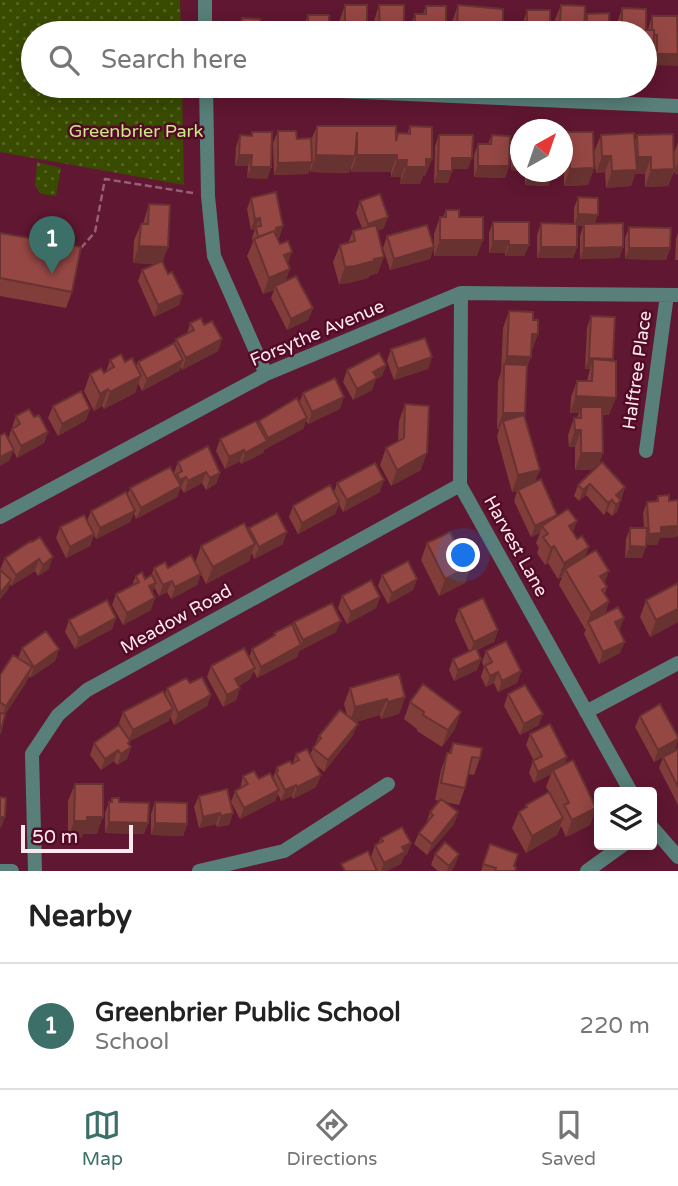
<!DOCTYPE html>
<html lang="en">
<head>
<meta charset="utf-8">
<style>
  :root { --surface:#fff; --page:#f2f2f2; --text:#222; --muted:#767676; --line:#e0e0e0; --accent:#3b6f68 }
  body { margin:0; font-family:"Varela Round",sans-serif; background:var(--page); color:var(--text) }
  .controls { position:absolute; right:21px; bottom:21px; display:grid; overflow:hidden; border-radius:7px; box-shadow:0 4px 18px #0003 }
  .controls button { width:63px; height:63px; display:grid; place-items:center; padding:0; border:0; border-bottom:2px solid var(--line); background:var(--surface); color:var(--text); font:35px sans-serif }
  .compass { position:absolute; left:510px; top:119px; width:63px; height:63px; border-radius:50%; background:var(--surface); box-shadow:0 4px 18px #0003; rotate:40deg }
  .scale { position:absolute; left:21px; bottom:18px; width:112px; box-sizing:border-box; padding-left:7px; border:4px solid #fce9ed; border-top:0; font-size:19px; line-height:24px; white-space:nowrap; color:#fce9ed; -webkit-text-stroke:5px #530a27; paint-order:stroke }
  .you { position:absolute; left:464px; top:556px; width:24px; height:24px; margin:-18px; border:5px solid #fff; border-radius:50%; background:#1a73e8; box-shadow:0 0 0 10px #1a73e833 }
  .badge { display:grid; place-items:center; width:46px; height:46px; border-radius:50%; background:var(--accent); color:#fff; font-size:23px; font-weight:700 }
  .pin { position:absolute; translate:-50% -58px; filter:drop-shadow(0 2px 4px #0008) }
  .pin::after { content:''; position:absolute; top:37px; width:24px; height:21px; background:inherit; clip-path:polygon(0 0,100% 0,50% 100%) }
  .list { margin:0; padding:0; list-style:none }
  h2 { display:flex; justify-content:space-between; align-items:center; height:91px; margin:0; padding:0 28px; font-size:30px }
  h2 small { font-size:23px; font-weight:400; color:var(--muted) }
  .list li { display:grid; grid-template-columns:46px 1fr auto; gap:21px; align-items:center; box-sizing:border-box; height:126px; padding:0 28px; border-top:2px solid var(--line) }
  .list b { display:block; font-size:26px; white-space:nowrap }
  .list p { margin:0; font-size:23px; white-space:nowrap; color:var(--muted) }
  .list em { font-size:23px; font-style:normal; color:var(--muted) }
  .icon { flex:none; width:38px; height:38px; fill:none; stroke:currentColor; stroke-width:2; stroke-linecap:round; stroke-linejoin:round }
  .map { position:relative; flex:none; width:678px; height:871px; overflow:hidden }
  .search { position:absolute; background:var(--surface); box-shadow:0 4px 18px #0003; left:21px; right:21px; top:21px; height:77px; display:flex; align-items:center; gap:18px; box-sizing:border-box; padding:0 24px; border-radius:38px; color:var(--muted); font-size:26px }
  .sheet { height:217px; background:var(--surface) }
  nav { display:flex; justify-content:space-around; align-items:center; box-sizing:border-box; height:98px; border-top:2px solid var(--line); background:var(--surface); font-size:19px; color:var(--muted) }
  nav a { display:grid; justify-items:center; gap:4px }
  nav .on { color:var(--accent) }
  .map>svg:first-child { display:block }
  .park { fill:url(#park-dots) }
  .lines { fill:none; stroke-linecap:round; stroke-linejoin:round }
  .path { stroke:#976173; stroke-width:2.5; stroke-dasharray:7 3.5; stroke-linecap:butt }
  .minor { stroke:#587f79; stroke-width:14 }
  .wall { fill:#803d3a }
  .shaded-wall { fill:#683230 }
  .building { fill:#954744; stroke:#683230; stroke-width:2 }
  .labels { text-anchor:middle; stroke-width:5; stroke-linejoin:round; paint-order:stroke }
  .park-label { font-size:18px; fill:#c9e986; stroke:#530a27 }
  .street-label { font-size:18px; fill:#fce9ed; stroke:#530a27 }
</style>
</head>
<body>
<div class="map">
<svg width="678" height="871" viewBox="0 0 678 871">
  <defs>
    <pattern id="park-dots" width="8" height="8" patternUnits="userSpaceOnUse" patternTransform="scale(1.75)"><rect width="8" height="8" fill="#394b00"/><path d="M2 2h.1M6 6h.1" fill="none" stroke="#576526" stroke-width="1.8" stroke-linecap="round"/></pattern>
  </defs>
  <rect width="100%" height="100%" fill="#601731"/>
  <path class="park" d="M0,0H180L181,33H33V86H182L184,185L0,152Z
    M37,162L61,168L56,196L41,194L35,186Z"/>
  <g class="lines">
    <path class="path" d="M81,248L95,232L105,179L193,193"/>
    <path class="minor" d="M205,0V33
      M206,86L208,196L214,256L266,374
      M228,86L678,106
      M461,293L460,485L631,792
      M646,451L667,295
      M0,517L266,374L461,293L678,295
      M586,712L678,663
      M652,827L678,857
      M0,871H12
      M35,871L32,754L58,715L87,690L460,485
      M199,871L284,851L388,784
      M587,871L623,845"/>
  </g>
  <path class="wall" d="M345,5L367,24H373L379,5L409,30L415,14H423L426,6L446,33H237L238,29L242,18L260,31L271,33L275,22L305,23L308,15L329,26H339V22Z
    M458,5L503,23L516,33H447L449,26H452V22Z
    M561,5L585,20L587,14L609,27H616L622,8L646,30H648L652,16H677L653,65V52L648,66L645,33H518L519,30H521L527,10L550,32Z
    M317,126L396,138L407,134L410,126L432,159L425,176H423L420,184H400L401,177H391V172H351V167L349,173L310,172V168L308,174L274,175L273,143L278,131L297,139L311,140Z
    M517,131L521,171L511,170V148Z
    M252,132L271,167L267,179L247,178L248,166H235L236,147L240,135L251,136Z
    M563,132L594,168L588,185L564,186V170H563Z
    M439,135L468,169H452L448,183H434L435,146Z
    M492,135L509,166L505,178L474,177V155L478,144H488Z
    M601,135L635,141L637,135L674,153L678,142V174L674,173V171L668,186L645,187V174H635L631,186L606,188L605,172L596,173L594,152Z
    M525,172H553L548,186L525,185Z
    M578,197L594,224L623,247L619,258L580,259V236L583,226H577V247L573,258H537V235L541,223L574,224V208Z
    M251,198L283,226L279,238H277L288,264L286,281L313,308L308,320L287,330L271,298L274,290L263,294L247,256L253,242L252,238L255,229L251,230L247,209Z
    M360,201L384,228L377,231L378,273L369,276L368,278L349,283L339,284L333,262L340,245L348,243L353,231L362,228L356,213Z
    M149,204L168,247L162,262L179,305L154,317L138,281L142,270L155,264L133,263L134,240L141,224H143Z
    M446,210L477,256H434V234L440,217H443Z
    M493,222L529,245L524,256H505V253H489V233Z
    M629,227L670,248L666,260L625,259V238Z
    M678,232V260H675L676,239Z
    M0,233L72,292L66,308L0,296Z
    M387,236L434,247L430,259L390,270L383,248Z
    M509,311L533,320L538,334L531,351L527,369L524,416L535,481L557,515L573,532L585,557L607,587L605,593L609,601L605,614L620,629L619,630L620,653L599,664L584,634L586,629H585L559,585L562,577L558,579L548,563L545,565L537,553L539,548L536,543L540,533L531,537L514,501L517,491L512,492L497,437L499,429H497L498,381L501,372L503,328Z
    M591,316L613,359L609,415H602L603,453L598,465L625,487L617,512L612,516L607,511L604,515L586,495L579,501L574,496L578,485L594,470H575V447H569L568,435L574,418H577L579,413H570L571,397L577,381H587L590,369H585L587,328Z
    M190,323L204,325L222,339L218,351L182,370L181,367L179,371L142,391L138,383L135,393L104,409L102,406L94,411L84,391L90,374L106,372L110,360L125,362L136,366L138,362L175,343L176,339L187,334Z
    M391,349L432,357L428,369L394,380L387,361Z
    M386,365L382,376L376,379L372,390L353,400L343,382L347,370Z
    M303,393L340,409L308,424L306,420L303,429L264,449L263,453L241,464L240,461L225,469L216,451L220,439L258,424L259,421L299,403Z
    M405,404L421,470L391,486L380,465L386,448L398,441L399,421Z
    M53,406L90,409L86,420L58,436L48,418Z
    M16,416L34,417L48,432L44,443L17,458L13,450L9,461L8,439Z
    M178,462L220,473L216,484L206,490L202,483L184,493L181,488L180,489L177,497L136,519L134,513L130,522L96,539L94,535L90,546L66,558L56,538L60,527L87,521L91,511L127,496L130,488L174,473Z
    M337,483L380,492L343,512L339,504L335,514L298,534L289,517L293,506L334,492Z
    M658,496L669,501L678,500V534L677,537L660,538L657,545H646L642,558H625L626,539L630,528H644L643,513L647,502L656,501Z
    M249,528L283,544L254,559L252,553L249,561L206,584L201,574L197,585L171,599L167,592L159,596L154,587L152,593L151,610L123,625L112,605L116,594L132,585L136,576L145,579L151,576L154,568H168L195,563L201,546L248,531Z
    M31,541L49,569L38,576L35,571L11,586L10,584L7,591L0,599V570L2,572L0,570L5,558Z
    M427,543L471,566L465,583L439,596L421,560Z
    M382,575L417,579L413,590L388,604L378,586Z
    M678,583V622L650,637L640,617L646,600Z
    M342,596L380,597L376,608L347,624L338,608Z
    M459,609L498,630L494,642L477,650L481,659L477,670L454,681L449,670L453,659L469,651L455,620Z
    M116,618L112,629L75,649L65,632L69,620Z
    M294,622L336,632L299,651L297,657L257,678L254,671L250,679L239,686L240,688L236,700L223,707L207,677L211,666L249,658L252,649L273,636L274,633L293,626Z
    M22,648L59,649L55,661L30,678L29,676L25,684L4,716L0,734V675L18,658Z
    M486,651L521,671L517,683L498,692L494,683L486,687L481,677L484,667L482,662Z
    M190,683L211,695L207,706L174,725L170,716L169,721L130,741L129,744L131,747L127,759L117,765L114,761L101,770L90,755L94,743L122,729L119,723L123,712L165,694L167,688Z
    M350,688L405,697L399,714L381,719L380,715L356,722L353,735L324,772L315,764L321,775L316,787L293,799L292,796L281,801L278,794L275,801L240,819L231,802L235,791L240,789L243,776L259,779L273,778L277,767L293,763L296,754L310,755L319,736L347,715L344,704Z
    M508,694L539,725L520,735L504,706Z
    M410,702L455,729L442,747L417,731V729L404,719Z
    M640,716L678,739L675,750L678,749V805L659,768L663,757L654,762L635,727Z
    M530,734L567,757L564,765L596,808L590,825L566,837L561,826L557,835L526,853L512,828L519,812L525,808L526,805L549,792L546,787L551,774L534,783L529,773L533,761H534L526,745Z
    M453,743L480,758L474,775L468,774L465,788L459,805L445,802L458,812L454,824L427,855L414,844L419,833L426,824L430,812L440,801L435,800L441,770L447,753H449Z
    M75,784L97,834H83L81,838H68V801Z
    M199,796L233,813L229,825L217,827L216,824L199,828L194,807Z
    M112,798L148,823L144,834L105,833V813L109,802H111Z
    M155,802L187,824L183,836L151,835V814Z
    M381,838L411,843L407,854L404,856L401,864L386,871H378L371,857L375,845L378,843Z
    M490,844L514,866L515,871H481Z
    M435,854L455,866L451,871H438L431,865Z"/>
  <path class="shaded-wall" d="M645,49H654L648,66H645Z
    M657,54H678V66L653,65Z
    M517,154H521V171L511,170Z
    M563,154H570L564,170H563Z
    M239,155H252L248,166H235Z
    M316,155L355,156L349,173L310,172Z
    M357,155H397L391,172H351Z
    M602,156H611L605,172L596,173Z
    M638,157H651L645,174H635L631,186L606,188L612,171L633,170Z
    M452,158H472L468,169H448Z
    M426,159H432L425,176H423L420,184H400L406,167Z
    M397,160H407L401,177H391Z
    M312,162L308,174L274,175L278,163Z
    M678,162V174L674,173Z
    M478,166H509L505,178L474,177Z
    M251,167H271L267,179L247,178Z
    M594,168L588,185L564,186L570,169Z
    M674,169L668,186L645,187L651,170Z
    M438,171H452L448,183H434Z
    M530,172H553L548,186L525,185Z
    M578,214L598,215L594,226H574Z
    M388,217L384,228L364,235L368,224Z
    M260,218L255,229L251,230L255,219Z
    M283,226L279,238L275,239L276,228Z
    M440,240H483L477,256H434Z
    M493,241H509L505,253H489Z
    M509,245H529L524,256H505Z
    M139,246L168,247L162,264L133,263Z
    M434,247L430,259L390,270L394,259Z
    M541,247H577L573,258H537Z
    M623,247L619,258L580,259L584,248Z
    M629,248H670L666,260L625,259Z
    M292,252L286,269L284,255Z
    M384,257L378,273L369,276L368,278L349,283L339,284L345,267Z
    M290,269L284,286H275L274,290L263,294L269,278Z
    M183,294L179,305L154,317L158,305Z
    M313,308L308,320L287,330L291,319Z
    M532,334H538L532,351L526,350Z
    M222,339L218,351L182,370L186,358Z
    M507,356L531,357L525,374L504,364Z
    M432,357L428,369L394,380L398,369Z
    M589,358L613,359L609,370L593,359L590,369H585Z
    M183,360L179,371L142,391L147,379Z
    M386,365L382,376L376,379L372,390L353,400L357,389L373,372Z
    M141,376L135,393L104,409L110,392Z
    M108,389L102,406L94,411L100,394Z
    M576,396L616,398L609,415L581,413V407L579,413H570Z
    M344,397L340,409L308,424L312,412Z
    M90,409L86,420L58,436L62,424Z
    M503,413H525L519,430L503,421L499,429H497Z
    M307,418L303,429L264,450L268,438Z
    M575,430H581L575,447H569Z
    M48,432L44,443L17,458L21,446Z
    M267,441L263,453L241,464L245,453Z
    M14,450L9,461L0,466V457Z
    M244,450L240,461L225,469L229,457Z
    M427,453L421,470L391,486L397,470Z
    M581,453H603L597,470H575Z
    M540,470L533,486L512,492L518,475Z
    M206,472L202,483L184,493L188,481Z
    M220,473L216,484L206,490L210,478Z
    M186,477L177,497L136,519L141,508L177,488L180,480Z
    M384,480L380,492L343,512L347,500Z
    M590,484L586,495L579,501L583,490Z
    M625,487L621,498L615,504L616,495Z
    M612,500L607,511L604,515L608,503Z
    M621,500L617,512L612,516L616,505Z
    M339,502L335,514L298,534L302,523Z
    M135,511L130,522L96,539L100,528Z
    M557,515L553,527L542,526L540,533L531,537L535,526Z
    M577,521L571,538L569,526Z
    M678,526L677,537L660,538L657,545H645L649,534L661,527Z
    M287,532L283,544L254,559L259,547Z
    M94,534L90,546L66,558L70,547Z
    M255,544L249,561L206,584L213,567Z
    M554,546L548,563L545,565L551,548Z
    M630,546L646,547L642,558H625Z
    M589,547L583,563L565,569L562,577L558,579L564,563Z
    M53,557L49,569L38,576L43,565Z
    M39,559L35,571L11,586L16,575Z
    M471,566L465,583L439,596L445,579Z
    M609,571L603,588L600,576Z
    M201,574L197,585L171,599L175,587Z
    M417,579L413,590L388,604L392,593Z
    M11,580L7,591L0,599V593Z
    M172,581L167,592L159,596L163,585Z
    M156,583L152,594L149,586Z
    M380,597L376,608L347,624L351,612Z
    M155,598L151,610L123,625L127,613Z
    M609,601L603,618L588,622L585,629L591,613Z
    M678,609V622L650,637L656,620Z
    M116,618L112,629L75,649L79,638Z
    M624,618L620,629L611,634L615,622Z
    M341,621L336,632L299,651L297,657L257,678L261,667L301,645L303,640Z
    M498,630L494,642L470,653L474,642Z
    M625,642L620,653L599,664L603,652Z
    M59,649L55,661L30,678L34,667Z
    M481,659L477,670L454,681L458,670Z
    M32,667L25,684L0,722L6,706Z
    M255,668L250,679L231,690L235,679Z
    M521,671L517,683L498,692L502,681Z
    M498,672L494,683L486,687L490,676Z
    M240,688L236,700L223,707L227,695Z
    M211,695L207,706L174,725L178,713Z
    M405,697L399,714L381,719L388,702Z
    M387,699L380,715L349,724L355,707Z
    M173,709L169,721L128,742L133,730Z
    M461,712L455,729L442,747L448,730Z
    M543,714L539,725L520,735L524,724Z
    M358,724L353,735L324,772L328,760Z
    M678,739L675,750L654,762L658,750Z
    M130,741L127,750L131,747L127,759L117,765L121,754L128,743Z
    M118,750L114,761L101,770L105,759Z
    M567,757L563,768L553,770L551,774L534,783L538,772Z
    M321,775L316,787L293,799L297,787Z
    M296,785L292,796L281,801L285,790Z
    M279,790L275,801L240,819L244,808Z
    M596,808L590,825L566,837L572,820Z
    M458,812L454,824L427,855L432,844Z
    M220,813L216,824L199,828L203,817Z
    M233,813L229,825L217,827L221,816Z
    M0,817H5L1,828H0Z
    M87,817H103L97,834H83L81,838H68L74,821Z
    M563,818L557,835L526,853L532,836Z
    M109,822L148,823L144,834L105,833Z
    M155,823L187,824L183,836L151,835Z
    M411,843L407,854L404,856L401,864L386,871H381L384,863L402,847Z
    M459,854L455,866L451,871H447L449,866Z"/>
  <path class="building" d="M345,5H367V24H374V33H345Z
    M379,5H404V25H409V33H380Z
    M458,5L503,9V23H516V33H481V32V33H449V26H457Z
    M561,5L585,6L584,33H553L554,22H560Z
    M426,6H446V33H415V14H426Z
    M622,8L646,9V30H654V49H645V33H625V27H622Z
    M527,10H550V33H519V30H527Z
    M609,13V27H620V33H587V14Z
    M308,15H329V26H341V33H308Z
    M652,16H677L678,54H657V35H654V30H652Z
    M242,18L260,19V31H271V33H241Z
    M275,22L306,23L305,33H274Z
    M317,126H396V141L398,133L410,134V126L432,127V159H426V167H406L407,160H397V155H357V132L355,156L316,155Z
    M278,131H296L297,139L311,138L312,162L278,163Z
    M517,131H521V154H517Z
    M252,132H272L271,167H251L252,155H239L240,135L252,136Z
    M563,132H593L594,168L570,169V154H563Z
    M634,133L637,170L612,171L611,156H602L601,135Z
    M673,134L674,169L651,170V157H638L637,135Z
    M439,135H473L472,158H452V171H438Z
    M492,135L510,136L509,166H478V144H491Z
    M276,192L283,226L276,228L277,233H275L274,231L258,237L256,227L261,226L260,218L255,219L251,198Z
    M380,194L388,217L368,224L360,201Z
    M578,197L598,198V215L578,214Z
    M149,204L170,205L168,247L139,246L141,224H148Z
    M446,210H459V217H483V240H440V217H446Z
    M493,222H529V245H509V241H493Z
    M541,223L577,224V247H541Z
    M623,223V247L584,248V224Z
    M376,225L384,257L374,259V261L355,266L345,267L340,245L355,241L353,231Z
    M427,225L434,247L394,259L387,236Z
    M629,227L671,228L670,248H629Z
    M274,231L280,244L288,241L292,252L284,255L290,269L269,278L254,239Z
    M0,233L81,247L72,292L0,278Z
    M162,261L168,274L172,272L183,294L158,305L142,270Z
    M296,276L313,308L291,319L275,286Z
    M509,311L533,312V320H538V334H532L531,357L507,356Z
    M591,316L615,317L613,359L589,358Z
    M201,318L204,325L212,321L222,339L186,358L176,339L194,330L190,323Z
    M425,338L432,357L398,369L391,349Z
    M174,343L183,360L147,379L138,362Z
    M379,353L386,365L373,372L377,378L357,389L347,370Z
    M121,354L125,362L132,358L141,376L110,392L108,389L100,394L90,374L101,368L104,373L114,367L110,360Z
    M593,359L616,361V398L576,396L577,381H592Z
    M504,364L527,365L525,413H503Z
    M335,378L344,397L312,412L303,393Z
    M81,391L90,409L62,424L53,406Z
    M297,398L307,418L268,438L259,421Z
    M405,404L429,406L427,453L397,470L386,448L404,438Z
    M581,407H602L603,453H581V430H575L574,418H581Z
    M29,409L34,417L39,415L48,432L21,446L12,429L20,424L16,416Z
    M524,415L540,470L518,475L503,421Z
    M256,421L267,441L245,453L244,450L229,457L220,439Z
    M5,433L14,450L0,457V436Z
    M208,446L220,473L210,478L206,472L188,481L186,477L180,480L177,474L182,471L178,462Z
    M602,462L625,487L616,495L621,500L616,505L612,500L608,503L590,484L583,490L578,485Z
    M375,463L384,480L347,500L337,483Z
    M170,467L181,486L141,508L130,488Z
    M541,479L557,515L535,526L518,490Z
    M330,485L339,502L302,523L293,506Z
    M126,492L135,511L100,528L91,511Z
    M669,495V501L678,500V526L661,527V533L649,534L647,502L658,501V496Z
    M568,509L577,521L569,526L577,539L582,536L589,547L564,563L554,546L551,548L543,537L548,534L542,526Z
    M277,513L287,532L259,547L249,528Z
    M84,515L94,534L70,547L60,527Z
    M244,523L255,544L213,567L201,546Z
    M630,528H647L646,547L630,546Z
    M450,532L456,544L459,542L471,566L445,579L427,543Z
    M40,537L53,557L43,565L39,559L16,575L5,558L31,541L32,542Z
    M596,550L609,571L600,576L607,587L602,590L609,601L591,613L565,569Z
    M191,555L201,574L175,587L172,581L163,585L154,568L165,562L168,568Z
    M408,561L417,579L392,593L382,575Z
    M0,570L11,580L0,593Z
    M142,572L145,579L152,575L156,583L149,586L155,598L127,613L116,594L139,582L136,576Z
    M371,580L380,597L351,612L342,596Z
    M678,583V609L656,620L646,600Z
    M483,598L498,630L474,642L459,609Z
    M107,600L116,618L79,638L69,620Z
    M332,603L341,621L303,640L294,622Z
    M618,607L624,618L615,622L625,642L603,652L588,622Z
    M292,624L301,645L261,667L252,649L275,635L274,633Z
    M46,631L59,649L34,667L22,648Z
    M506,641L521,671L502,681L498,672L490,676L485,666L492,662L486,651Z
    M244,648L255,668L235,679L240,688L227,695L211,666Z
    M476,648L481,659L458,670L453,659Z
    M13,655L32,667L6,706L0,702V675Z
    M399,674L405,697L388,702L387,699L355,707L350,688Z
    M202,677L211,695L178,713L167,688L186,678L190,683Z
    M423,684L461,712L448,730L423,715L424,712L410,702Z
    M525,685L543,714L524,724L508,694Z
    M163,691L173,709L133,730L123,712Z
    M660,704L678,737V739L658,750L640,716Z
    M340,710L358,724L328,760L313,748L321,738L319,736Z
    M0,713L5,714L0,734Z
    M550,724L567,757L538,772L533,761L542,756L530,734Z
    M119,725L130,741L128,743L131,747L121,754L118,750L105,759L94,743Z
    M453,743L482,748L480,758L472,757L465,788L441,783L447,753H451Z
    M307,749L321,775L297,787L296,785L285,790L276,772L278,771L277,767L290,761L292,764L299,760L296,754Z
    M678,749V787L663,757Z
    M573,760L596,808L572,820L564,805L569,803L553,770Z
    M254,771L259,779L270,773L279,790L244,808L235,791L248,784L243,776Z
    M75,784H103V817H87V821H74Z
    M227,789L233,813L221,816L220,813L203,817L199,796Z
    M549,792L563,818L532,836L519,812L527,807L526,805Z
    M0,797L6,798L5,817H0Z
    M112,798H119V802L149,803L148,823L109,822V802H112Z
    M441,799L458,812L432,844L419,833L433,815L430,812Z
    M155,802L187,803V824L155,823Z
    M402,827L411,843L402,847L405,852L384,863L375,845L383,841L381,838Z
    M445,842L459,854L449,866L435,854Z
    M490,844L518,854L514,866L516,867L515,871H495L496,868L483,864Z
    M368,851L377,871H345L341,864Z"/>
  <g class="labels">
    <g class="park-label">
      <text x="136" y="137">Greenbrier Park</text>
    </g>
    <g class="street-label">
      <text transform="translate(317 333) rotate(-23)" y="6">Forsythe Avenue</text>
      <text transform="translate(637 370) rotate(-82)" y="6">Halftree Place</text>
      <text transform="translate(516 546) rotate(61)" y="6">Harvest Lane</text>
      <text transform="translate(176 619) rotate(-29)" y="6">Meadow Road</text>
    </g>
  </g>
</svg>
<div class="controls">
<button><svg class="icon" aria-label="layers" viewBox="0 0 24 24"><path d="M12 4l9 5-9 5-9-5zM3 14l9 5 9-5"/></svg></button>
</div>
<svg class="compass" viewBox="-18 -18 36 36"><path d="M0-13l5 13h-10z" fill="#e53935"/><path d="M0 13l5-13h-10z" fill="#767676"/></svg>
<div class="scale">50 m</div>
<div class="you"></div>
<div class="pin badge" style="left:52px;top:274px">1</div>
<div class="search"><svg class="icon" aria-label="search" viewBox="0 0 24 24"><circle cx="10" cy="10" r="6"/><path d="M15 15l6 6"/></svg>Search here</div>
</div>
<section class="sheet">
<h2>Nearby<small></small></h2>
<ul class="list">
<li><span class="badge">1</span><div><b>Greenbrier Public School</b><p>School</p></div><em>220 m</em></li>
</ul>
</section>
<nav>
<a class="on"><svg class="icon" aria-label="map" viewBox="0 0 24 24"><path d="M3 6l6-2 6 2 6-2v14l-6 2-6-2-6 2zM9 4v14M15 6v14"/></svg>Map</a>
<a><svg class="icon" aria-label="directions" viewBox="0 0 24 24"><path d="M12 3l9 9-9 9-9-9zM9 14v-3h6M13 9l2 2-2 2"/></svg>Directions</a>
<a><svg class="icon" aria-label="saved" viewBox="0 0 24 24"><path d="M7 4h10v16l-5-4-5 4z"/></svg>Saved</a>
</nav>
</body>
</html>
